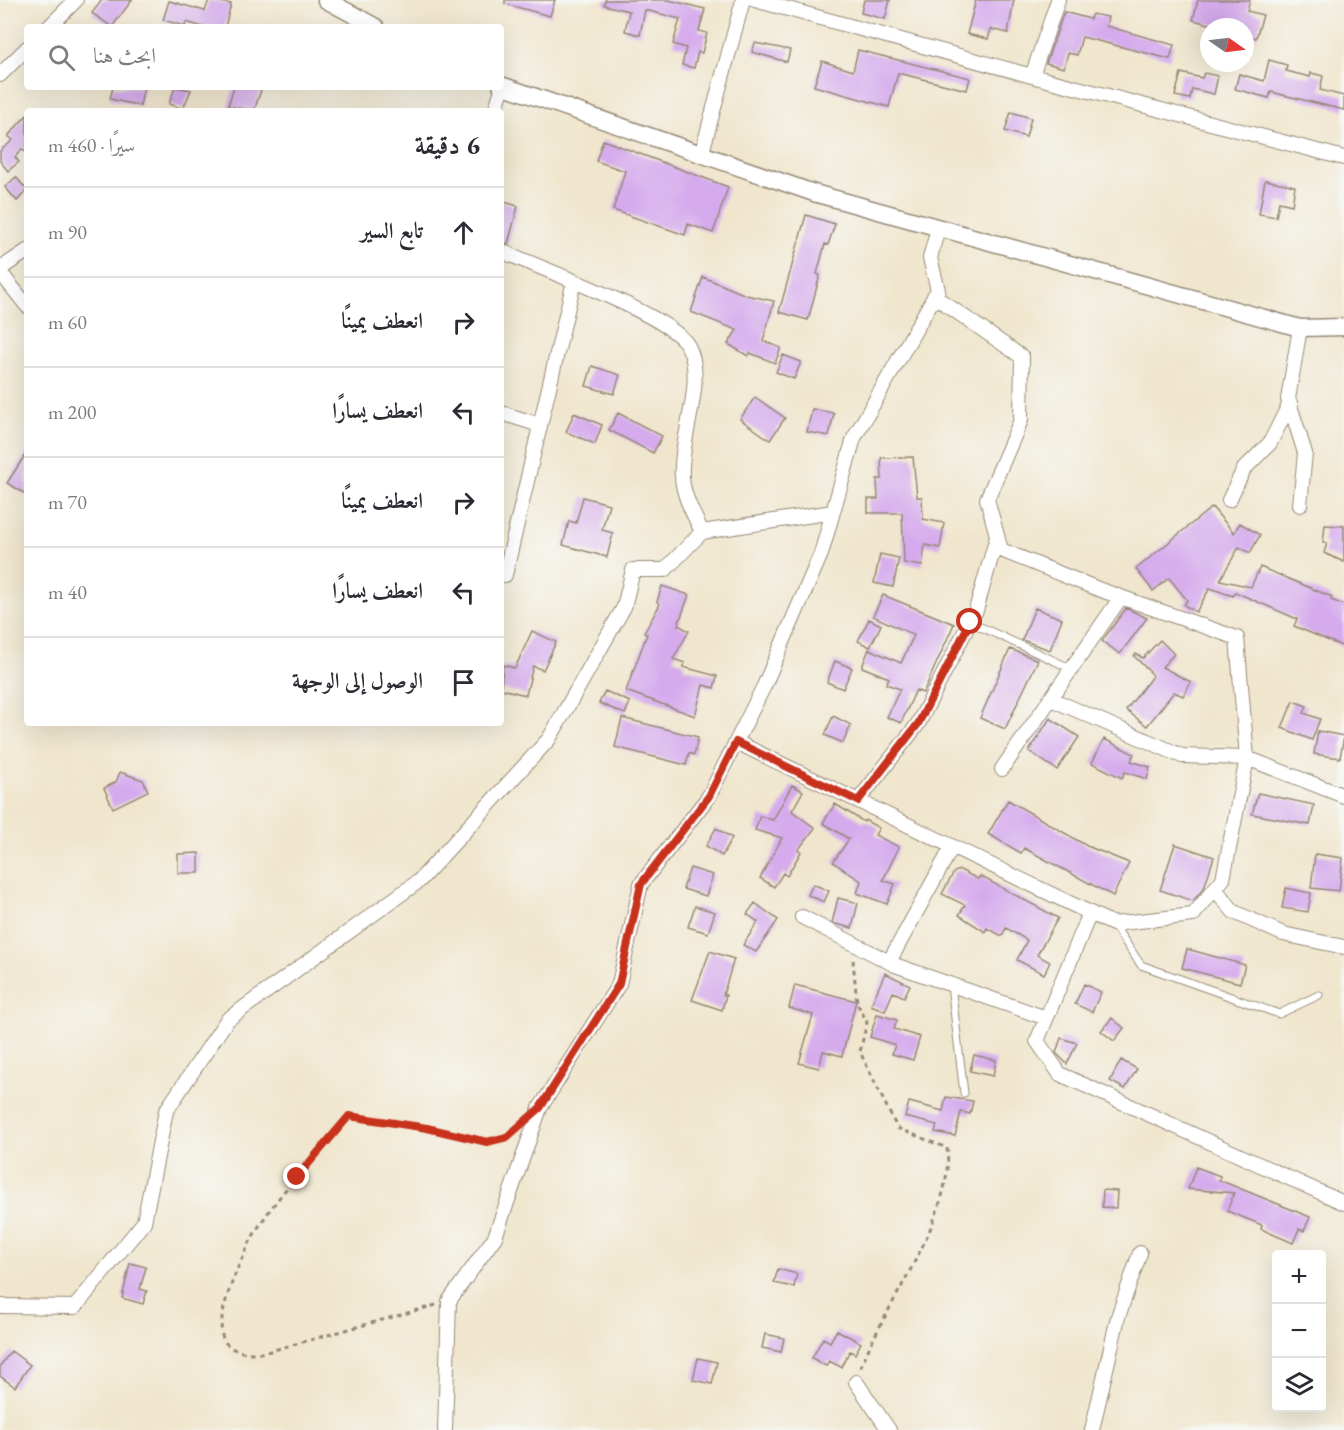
<!DOCTYPE html>
<html lang="ar">
<head>
<meta charset="utf-8">
<style>
  :root { --surface:#fff; --page:#f2f2f3; --text:#2b2b33; --muted:#7c7c81; --line:#e1e1e2 }
  body { margin:0; font-family:"EB Garamond",Amiri,serif; background:var(--page); color:var(--text); direction:rtl }
  .controls { position:absolute; right:18px; bottom:18px; display:grid; overflow:hidden; border-radius:6px; box-shadow:0 6px 24px #0002 }
  .controls button { width:54px; height:54px; display:grid; place-items:center; padding:0; border:0; border-bottom:2px solid var(--line); background:var(--surface); color:var(--text); font:30px sans-serif }
  .compass { position:absolute; left:1200px; top:18px; width:54px; height:54px; border-radius:50%; background:var(--surface); box-shadow:0 6px 24px #0002; rotate:104deg }
  .stop { position:absolute; width:18px; height:18px; margin:-14px; border:4px solid #c8321e; border-radius:50%; background:#fff }
  .stop.end { background:#c8321e; border-color:#fff; box-shadow:0 2px 6px #0008 }
  .list { margin:0; padding:0; list-style:none }
  h2 { display:flex; justify-content:space-between; align-items:center; height:78px; margin:0; padding:0 24px; font-size:26px }
  h2 small { font-size:20px; font-weight:400; color:var(--muted) }
  .list li { display:grid; grid-template-columns:39px 1fr auto; gap:18px; align-items:center; box-sizing:border-box; height:90px; padding:0 24px; border-top:2px solid var(--line) }
  .list b { display:block; font-size:22px; white-space:nowrap }
  .list em { font-size:20px; font-style:normal; color:var(--muted) }
  .icon { flex:none; width:33px; height:33px; fill:none; stroke:currentColor; stroke-width:2; stroke-linecap:round; stroke-linejoin:round }
  .map { position:relative; flex:none; width:1344px; height:1430px; overflow:hidden; direction:ltr }
  .search { position:absolute; background:var(--surface); box-shadow:0 6px 24px #0002; left:24px; top:24px; width:480px; height:66px; display:flex; align-items:center; gap:15px; box-sizing:border-box; padding:0 21px; border-radius:6px; color:var(--muted); font-size:22px }
  .panel { position:absolute; background:var(--surface); box-shadow:0 6px 24px #0002; left:24px; top:108px; width:480px; height:618px; border-radius:6px; direction:rtl }
  .map>svg:first-child { display:block }
  .building { fill:#d6abed }
  .lines { fill:none; stroke-linecap:round; stroke-linejoin:round }
  .service-casing { stroke:#968876; stroke-width:9 }
  .minor-casing { stroke:#968876; stroke-width:16 }
  .tertiary-casing { stroke:#968876; stroke-width:19 }
  .path { stroke:#968876; stroke-width:3; stroke-dasharray:4.5 4.5; stroke-linecap:butt }
  .service { stroke:#fff; stroke-width:7 }
  .minor { stroke:#fff; stroke-width:14 }
  .tertiary { stroke:#fff; stroke-width:16 }
  .route { stroke:#c8321e; stroke-width:8 }
</style>
</head>
<body>
<div class="map">
<svg width="1344" height="1430" viewBox="0 0 1344 1430">
  <rect width="100%" height="100%" fill="#f6f6f2"/>
  <filter id="ink" filterUnits="userSpaceOnUse"><feTurbulence type="fractalNoise" baseFrequency=".0167" numOctaves="2"/><feDisplacementMap in="SourceGraphic" scale="12" xChannelSelector="R" yChannelSelector="G"/><feConvolveMatrix kernelMatrix="1 2 1 2 8 2 1 2 1" color-interpolation-filters="sRGB"/></filter>
  <filter id="wash" filterUnits="userSpaceOnUse"><feTurbulence type="fractalNoise" baseFrequency=".008" numOctaves="4" result="noise"/><feDisplacementMap in="SourceGraphic" scale="24" xChannelSelector="R" yChannelSelector="G"/><feGaussianBlur stdDeviation="1.35" result="paint"/><feColorMatrix in="noise" values="0 0 0 0 0 0 0 0 0 0 0 0 0 0 0 0 0 1.4 0 .05"/><feComposite in="paint" operator="in"/></filter>
  <g filter="url(#wash)">
    <rect width="100%" height="100%" fill="#f0e6cd"/>
    <g id="blocks">
      <path class="building" d="M102,0H132L112,27L92,13Z
        M209,0L231,4L225,27H203L186,22L185,26L163,20L169,1L205,11Z
        M505,0H555L550,16L505,4Z
        M605,0H669L705,9L699,31L707,33L702,53L698,52L694,68L682,65L686,48L673,44L680,19L645,10L640,35L625,31L629,11L604,5Z
        M864,0H890L885,19L861,13Z
        M976,0H1014L1008,33L991,29L988,39L967,34Z
        M1198,0H1250L1247,11L1263,15L1256,38L1245,35V27H1221L1193,20Z
        M1064,12L1090,19L1092,14L1108,17L1106,26L1174,45L1170,59L1082,37L1077,55L1068,53L1064,68L1046,63Z
        M755,43L790,50L787,62L752,52Z
        M858,50L970,78L967,90L898,73L889,107L814,86L822,61L853,71Z
        M1269,60L1287,65L1286,71L1310,77L1311,73L1323,76L1320,90L1344,96V110L1271,92L1269,98L1235,89L1239,74L1264,81Z
        M1181,73L1202,78L1204,73L1218,76L1214,94L1192,89L1190,99L1175,96Z
        M113,87H144L140,106L110,99Z
        M175,87L191,90L183,109L169,104Z
        M234,87H262L254,111L228,106Z
        M1011,112L1031,118L1026,137L1005,131Z
        M27,115V153L22,149L15,157L19,162L8,171L0,161V151L13,140L8,136Z
        M603,140L728,187L713,233L688,224L685,235L613,210L625,171L596,161Z
        M16,177L27,190L17,201L5,187Z
        M1265,180L1295,186L1292,205L1279,202L1276,217L1259,214Z
        M501,201L518,206L508,244L501,242Z
        M806,215L835,224L828,245L825,244L817,274L820,275L808,320L779,312Z
        M703,277L746,295L774,301L763,341L781,348L775,363L750,353L748,356L728,344L737,330L691,312Z
        M783,355L801,362L794,379L776,372Z
        M592,366L620,375L614,394L586,386Z
        M755,397L785,418L770,440L740,419Z
        M812,409L834,413L829,436L807,432Z
        M574,413L602,425L595,444L566,432Z
        M618,413L662,436L653,453L609,430Z
        M27,452V495L7,483Z
        M913,457L917,497H922L923,519L944,523L940,548L925,545L922,566L904,563L902,513H868V499H878L877,479H882L881,458Z
        M583,497L609,504L602,530L613,533L607,557L563,545L569,521L576,523Z
        M1212,507L1234,533L1240,523L1260,535L1250,553L1239,547L1220,580L1251,587L1260,567L1332,597L1331,600L1344,605V647L1294,626L1297,619L1235,592L1233,596L1210,588L1196,612L1184,605L1187,600L1169,578L1153,591L1136,569Z
        M1325,525L1344,526V562L1324,553L1327,543H1323Z
        M880,554L899,558L893,587L874,583Z
        M662,586L689,595L678,625L689,631L673,659L685,663L683,667L717,676L714,688L703,685L695,716L626,691L647,634L644,633L660,604L657,602Z
        M883,595L954,624L923,693L916,690L901,723L887,717L900,689L886,684L889,678L862,667L869,649L901,663L914,635L873,616Z
        M1035,608L1062,619L1050,650L1022,640Z
        M1126,608L1147,618L1120,654L1102,641Z
        M869,619L881,625L870,647L858,641Z
        M532,631L556,642L543,670L533,666L526,695L501,689L503,665L515,668Z
        M1160,640L1174,654L1162,667L1191,682L1183,696L1174,692L1147,726L1126,710L1153,675L1134,656L1136,654L1143,658Z
        M1010,649L1038,660L1005,729L980,718Z
        M835,661L852,668L843,689L827,682Z
        M605,691L630,702L625,714L599,703Z
        M1293,701L1307,706L1304,713L1320,719L1312,740L1282,728Z
        M833,716L851,725L843,743L825,735Z
        M622,718L698,737L694,755L689,753L686,765L615,747Z
        M1050,718L1079,737L1057,770L1029,751Z
        M1318,731L1344,736L1340,758L1314,754Z
        M1104,739L1134,754L1131,761L1150,767L1147,779L1125,772L1122,778L1092,763Z
        M120,772L143,780L148,791L113,808L104,788L116,782Z
        M792,785L803,791L792,811L815,828L798,850L801,852L787,876L783,873L774,887L760,878L782,838L755,830L760,816L773,820Z
        M1258,793L1314,805L1310,825L1252,814Z
        M1008,800L1087,846L1129,863L1113,896L1024,848L1021,853L988,834Z
        M835,804L864,822L865,820L879,828L875,835L899,847L883,880L895,884L887,904L857,893L861,881L833,862L849,839L823,823Z
        M716,828L732,838L722,856L706,846Z
        M1175,844L1214,857L1204,888L1193,901L1160,890Z
        M199,853V873H178V854Z
        M1315,854L1343,858L1339,891L1311,888Z
        M690,868L713,875L706,896L683,889Z
        M960,870L978,879L980,876L1058,918L1037,955L1050,962L1044,974L1017,960L1027,940L1006,928L1002,936L987,928L985,932L959,915L965,905L942,894L954,872Z
        M813,884L829,891L824,902L808,895Z
        M1286,888L1311,893L1308,912L1282,908Z
        M838,898L858,903L852,928L832,923Z
        M755,903L778,920L756,952L743,945L758,922L747,914Z
        M695,906L715,912L708,933L688,927Z
        M1187,949L1245,965L1240,983L1182,968Z
        M710,951L734,959L723,995H726L722,1010L692,1000Z
        M885,973L910,985L904,997L893,992L885,1011L871,1005Z
        M1084,984L1101,992L1092,1012L1075,1004Z
        M795,985L856,1001L842,1056L823,1051L819,1068L799,1063L813,1015L789,1008Z
        M877,1014L897,1020L894,1029L920,1037L913,1060L892,1054L895,1045L870,1037Z
        M1112,1018L1124,1028L1114,1041L1101,1031Z
        M1061,1038L1077,1043L1067,1064L1056,1053Z
        M974,1055L996,1060L993,1076L970,1071Z
        M1121,1060L1137,1069L1125,1089L1110,1081Z
        M946,1097L973,1101L970,1114L961,1112L955,1136L935,1132L937,1125L905,1117L909,1102L943,1111Z
        M1196,1167L1220,1176L1219,1180L1310,1217L1304,1231L1299,1229L1293,1243L1261,1229L1262,1225L1227,1211L1234,1193L1188,1189Z
        M1103,1190L1117,1191L1116,1208L1102,1207Z
        M130,1263L146,1267L140,1289L147,1291L143,1304L122,1298Z
        M778,1269L797,1274L794,1287L774,1283Z
        M837,1330L861,1343L855,1354L850,1351L841,1367L829,1361L826,1366L812,1358L823,1338L830,1342Z
        M765,1334L784,1338L781,1352L762,1348Z
        M11,1351L30,1365L15,1387L0,1376V1366Z
        M698,1358L717,1362L712,1384L693,1380Z"/>
    </g>
  </g>
  <g filter="url(#ink)">
    <use href="#blocks" fill-opacity="0" stroke="#968876" stroke-width="1.5"/>
    <g class="lines">
      <defs>
        <path id="service" d="M970,622L1072,669
          M1113,924L1141,965L1279,1014L1319,995
          M951,985L964,1093"/>
        <path id="minor" d="M755,0L1032,76L1058,0
          M49,27L76,0
          M0,75L27,48
          M1032,76L1344,158
          M495,111L503,86
          M701,156L743,0
          M501,251L574,281L505,575H501
          M0,269L27,251
          M0,272L27,306
          M574,281C599,292 676,323 688,346C707,381 679,438 682,477C683,496 694,515 702,532
          M934,296L1022,357L1021,420L987,499L1001,550L1098,589L1237,638L1247,758L1344,796
          M1300,328L1288,399L1305,453L1300,505
          M501,413L540,425
          M1229,500L1244,469L1270,443L1290,403
          M736,742L1113,924L1193,915L1223,879L1247,758L1182,756L1051,699
          M1002,769L1121,597
          M858,801L918,724L976,610L997,537
          M1215,889L1234,912L1283,934L1344,947
          M1090,913L1037,1041L1060,1074L1344,1203
          M802,917L895,965L1046,1018
          M889,962L952,847
          M0,1306L75,1307L144,1222L166,1111L227,1020L419,881L549,739L624,607L633,570H665L702,532L833,512
          M856,1382L889,1430
          M445,1430L449,1301L495,1237L540,1108L619,984L641,884L709,796L764,686L821,554L854,438L938,290L930,258L938,228
          M1092,1430L1118,1317L1140,1253"/>
        <path id="tertiary" d="M326,0L376,27
          M501,85L814,193L1300,328L1344,327"/>
      </defs>
      <use href="#service" class="service-casing"/>
      <use href="#minor" class="minor-casing"/>
      <use href="#tertiary" class="tertiary-casing"/>
      <path class="path" d="M853,960L857,1003L867,1022L860,1052L897,1128L947,1148C955,1216 884,1305 860,1369
        M436,1305L263,1353C250,1353 234,1354 225,1342C210,1323 244,1251 256,1231C282,1189 318,1153 349,1116L427,1128L487,1142L507,1137L518,1127"/>
      <use href="#service" class="service"/>
      <use href="#minor" class="minor"/>
      <use href="#tertiary" class="tertiary"/>
    </g>
  </g>
  <g class="lines" filter="url(#ink)">
    <path class="route" d="M297,1177L349,1116L427,1128L487,1142L507,1137L540,1108L619,984L641,884L709,796L736,742L858,801L918,724L970,622"/>
  </g>
</svg>
<div class="controls">
<button>+</button>
<button>−</button>
<button><svg class="icon" aria-label="layers" viewBox="0 0 24 24"><path d="M12 4l9 5-9 5-9-5zM3 14l9 5 9-5"/></svg></button>
</div>
<svg class="compass" viewBox="-18 -18 36 36"><path d="M0-13l5 13h-10z" fill="#e53935"/><path d="M0 13l5-13h-10z" fill="#7c7c81"/></svg>
<div class="stop" style="left:970px;top:622px"></div>
<div class="stop end" style="left:297px;top:1177px"></div>
<div class="search"><svg class="icon" aria-label="search" viewBox="0 0 24 24"><circle cx="10" cy="10" r="6"/><path d="M15 15l6 6"/></svg>ابحث هنا</div>
<section class="panel">
<h2>6 دقيقة<small>سيرًا · 460 m</small></h2>
<ul class="list">
<li><svg class="icon" aria-label="ahead" viewBox="0 0 24 24"><path d="M12 20V5M6 11l6-6 6 6"/></svg><div><b>تابع السير</b></div><em>90 m</em></li>
<li><svg class="icon" aria-label="right" viewBox="0 0 24 24"><path d="M7 20v-9h11M14 6l5 5-5 5"/></svg><div><b>انعطف يمينًا</b></div><em>60 m</em></li>
<li><svg class="icon" aria-label="left" viewBox="0 0 24 24"><path d="M17 20v-9H6M10 6l-5 5 5 5"/></svg><div><b>انعطف يسارًا</b></div><em>200 m</em></li>
<li><svg class="icon" aria-label="right" viewBox="0 0 24 24"><path d="M7 20v-9h11M14 6l5 5-5 5"/></svg><div><b>انعطف يمينًا</b></div><em>70 m</em></li>
<li><svg class="icon" aria-label="left" viewBox="0 0 24 24"><path d="M17 20v-9H6M10 6l-5 5 5 5"/></svg><div><b>انعطف يسارًا</b></div><em>40 m</em></li>
<li><svg class="icon" aria-label="arrive" viewBox="0 0 24 24"><path d="M6 21V4h12l-3 4 3 4H6"/></svg><div><b>الوصول إلى الوجهة</b></div></li>
</ul>
</section>
</div>
</body>
</html>
